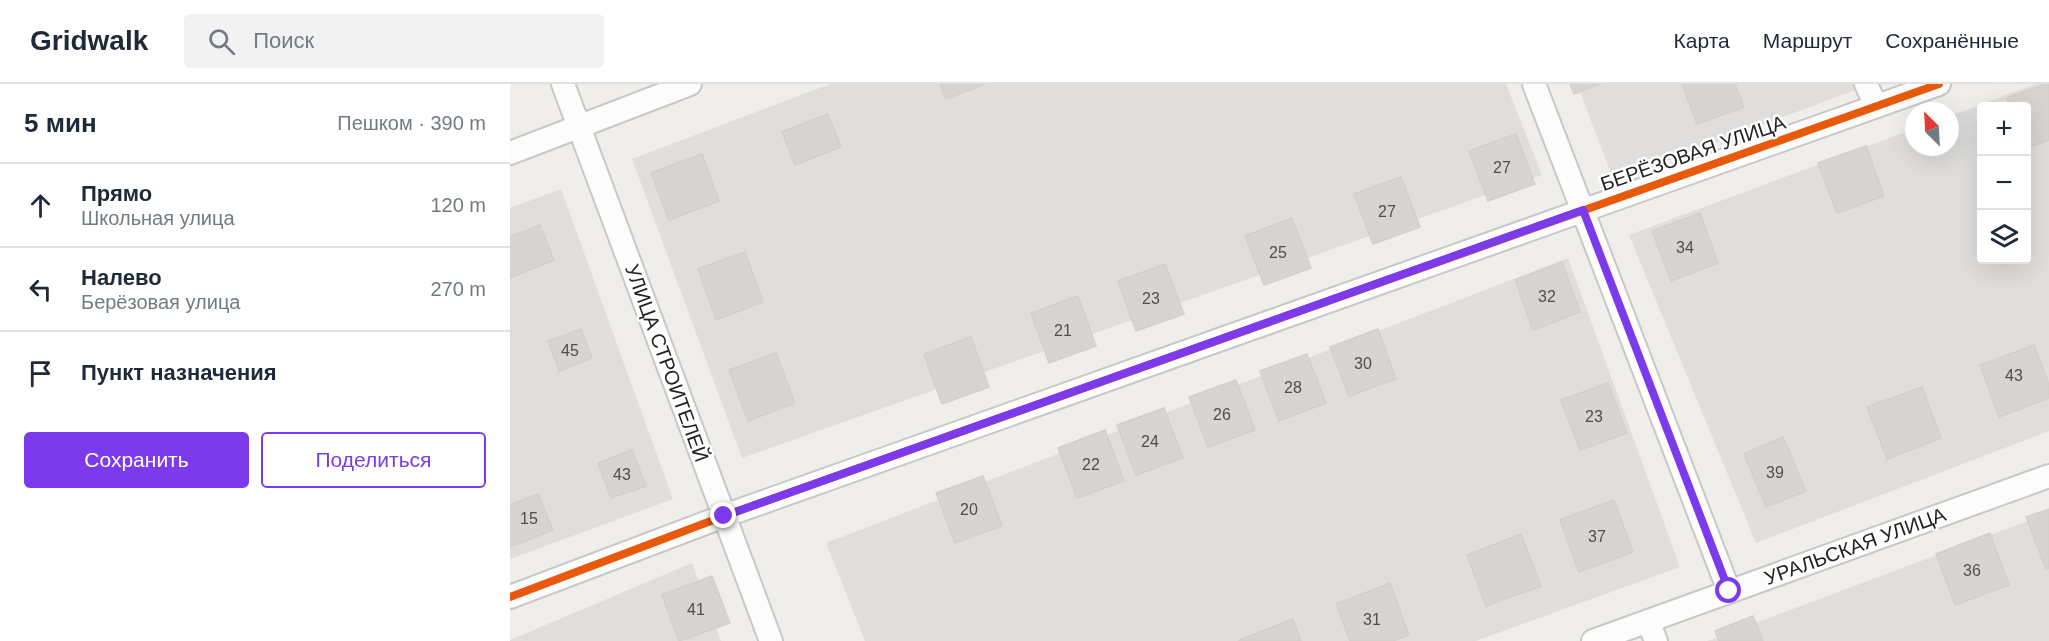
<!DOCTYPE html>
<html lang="ru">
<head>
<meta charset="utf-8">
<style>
  :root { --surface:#fff; --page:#f2f2f3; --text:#1f2937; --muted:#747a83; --line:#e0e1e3; --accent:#7c3aed }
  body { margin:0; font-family:Arial,sans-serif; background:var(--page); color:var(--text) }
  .controls { position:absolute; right:18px; top:18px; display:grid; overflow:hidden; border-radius:6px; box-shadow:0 6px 24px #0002 }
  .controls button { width:54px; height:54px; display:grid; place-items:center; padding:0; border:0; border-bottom:2px solid var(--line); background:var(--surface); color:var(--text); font:30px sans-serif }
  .compass { position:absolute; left:1395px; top:18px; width:54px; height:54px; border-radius:50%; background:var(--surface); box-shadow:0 6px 24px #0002; rotate:336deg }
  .stop { position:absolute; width:18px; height:18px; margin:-14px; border:4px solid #7c3aed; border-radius:50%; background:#fff }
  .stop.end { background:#7c3aed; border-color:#fff; box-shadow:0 2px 6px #0008 }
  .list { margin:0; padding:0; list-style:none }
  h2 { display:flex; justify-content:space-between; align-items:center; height:78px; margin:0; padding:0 24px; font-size:26px }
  h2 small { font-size:20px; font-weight:400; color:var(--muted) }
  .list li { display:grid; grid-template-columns:39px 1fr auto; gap:18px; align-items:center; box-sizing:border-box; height:84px; padding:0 24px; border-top:2px solid var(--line) }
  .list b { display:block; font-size:22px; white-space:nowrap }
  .list p { margin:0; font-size:20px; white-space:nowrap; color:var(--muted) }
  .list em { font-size:20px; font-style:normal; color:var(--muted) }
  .actions { display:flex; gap:12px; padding:18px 24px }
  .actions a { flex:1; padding:14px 0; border:2px solid var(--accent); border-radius:6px; text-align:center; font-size:21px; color:var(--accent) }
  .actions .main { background:var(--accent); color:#fff }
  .icon { flex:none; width:33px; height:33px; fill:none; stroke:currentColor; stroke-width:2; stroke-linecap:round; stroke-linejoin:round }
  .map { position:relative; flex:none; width:1539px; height:557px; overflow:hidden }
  header { display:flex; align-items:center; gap:36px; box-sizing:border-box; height:84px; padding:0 30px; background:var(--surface); border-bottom:2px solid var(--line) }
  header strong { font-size:28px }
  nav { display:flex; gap:33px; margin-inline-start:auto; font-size:21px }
  .search { width:420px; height:54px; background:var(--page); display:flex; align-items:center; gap:15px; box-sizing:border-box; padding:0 21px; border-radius:6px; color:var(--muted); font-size:22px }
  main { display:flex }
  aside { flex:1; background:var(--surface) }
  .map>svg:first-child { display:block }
  .residential { fill:#dfdedc; fill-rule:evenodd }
  .building { fill:#d7d4d2; stroke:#d3d0cc; stroke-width:1.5 }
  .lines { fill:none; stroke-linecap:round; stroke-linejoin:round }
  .minor-casing { stroke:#c9c8c7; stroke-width:26 }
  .minor { stroke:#fdfcfc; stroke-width:22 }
  .cycleway-casing { stroke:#fff; stroke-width:11 }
  .cycleway { stroke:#e8590c; stroke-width:8 }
  .route { stroke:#7c3aed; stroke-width:8 }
  .labels { text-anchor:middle; stroke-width:5; stroke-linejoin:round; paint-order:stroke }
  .number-label { font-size:16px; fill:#4f4e4e }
  .street-label { font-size:20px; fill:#222; stroke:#fff }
</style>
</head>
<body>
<header>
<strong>Gridwalk</strong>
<div class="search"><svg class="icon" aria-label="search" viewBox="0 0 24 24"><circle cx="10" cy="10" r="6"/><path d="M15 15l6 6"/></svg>Поиск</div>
<nav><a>Карта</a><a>Маршрут</a><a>Сохранённые</a></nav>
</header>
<main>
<aside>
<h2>5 мин<small>Пешком · 390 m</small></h2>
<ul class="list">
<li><svg class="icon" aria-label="ahead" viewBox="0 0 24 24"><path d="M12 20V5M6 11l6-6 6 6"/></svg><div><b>Прямо</b><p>Школьная улица</p></div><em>120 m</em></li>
<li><svg class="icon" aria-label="left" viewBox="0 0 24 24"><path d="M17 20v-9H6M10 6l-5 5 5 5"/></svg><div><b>Налево</b><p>Берёзовая улица</p></div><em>270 m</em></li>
<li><svg class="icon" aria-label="arrive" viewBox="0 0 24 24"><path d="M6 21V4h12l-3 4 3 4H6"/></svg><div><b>Пункт назначения</b></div></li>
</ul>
<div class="actions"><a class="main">Сохранить</a><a>Поделиться</a></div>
</aside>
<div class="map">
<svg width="1539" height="557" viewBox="0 0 1539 557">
  <rect width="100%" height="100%" fill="#f0eeeb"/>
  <path class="residential" d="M320,0H996L1032,91L232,374L122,75Z
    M1067,0H1361L1104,97Z
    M1526,0H1539V347L1246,459L1119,151L1404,45V63H1440V32ZM1472,22H1516V176H1472Z
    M51,105L163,415L0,475V124Z
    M1058,174L1170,483L966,557H355L316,459Z
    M1539,429V557H1197Z
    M182,479L211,557H0V556Z"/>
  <path class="building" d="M430,0H475L436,15Z
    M1060,0H1090L1064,10Z
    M1172,0H1225L1234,23L1187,40Z
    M1536,0H1539V56L1516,64V22H1500L1497,14Z
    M318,30L331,63L285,81L272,48Z
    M1006,50L1025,100L978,117L959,67Z
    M1356,62L1374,112L1327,129L1308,79Z
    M192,70L209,117L159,136L141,89Z
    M891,93L910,143L863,160L844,110Z
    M1190,129L1208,179L1161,197L1142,147Z
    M782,134L801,184L754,201L735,152Z
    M30,141L44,176L0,194V153Z
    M235,168L253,218L206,236L188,185Z
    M1052,178L1070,228L1023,246L1005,196Z
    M655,180L674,230L626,247L608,197Z
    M568,212L586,262L539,279L521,229Z
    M71,245L82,274L49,287L38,257Z
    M868,245L886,295L839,312L820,263Z
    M461,253L479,303L432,320L414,270Z
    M1524,261L1539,301V314L1489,333L1470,281Z
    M266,269L285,319L238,337L219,286Z
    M797,270L816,319L769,337L750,287Z
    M726,296L745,346L698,363L679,313Z
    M1098,299L1117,349L1070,366L1051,316Z
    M1412,303L1431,354L1377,375L1357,323Z
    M654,324L673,374L626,391L607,341Z
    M595,346L614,397L567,414L548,364Z
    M1273,353L1296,407L1256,423L1234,370Z
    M122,366L136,402L101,414L88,379Z
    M473,392L492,442L445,459L426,409Z
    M28,410L43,446L0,463V421Z
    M1104,416L1123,468L1069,488L1050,436Z
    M1539,425V484L1536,485L1516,433Z
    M1480,449L1499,501L1445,521L1426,470Z
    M1011,450L1031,502L976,522L957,471Z
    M202,492L220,539L169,557L152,511Z
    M880,499L899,551L883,557H840L826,520Z
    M1243,532L1253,557H1209L1205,547Z
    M783,535L791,557H729V556Z"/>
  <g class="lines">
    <defs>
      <path id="minor" d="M53,0L261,557
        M1024,0L1219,507
        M1356,0L1366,22
        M0,69L180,0
        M0,513L214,432L1429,0
        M1138,537L1146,557
        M1083,557L1539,392"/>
    </defs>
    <use href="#minor" class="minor-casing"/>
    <use href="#minor" class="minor"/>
    <defs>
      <path id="cycleway" d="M0,513L214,432L1429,0"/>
    </defs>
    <use href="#cycleway" class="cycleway-casing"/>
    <use href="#cycleway" class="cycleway"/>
  </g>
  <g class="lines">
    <path class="route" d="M214,432L1073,126L1219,507"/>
  </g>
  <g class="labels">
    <g class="number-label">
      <text x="992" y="89">27</text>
      <text x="877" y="133">27</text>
      <text x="1175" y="169">34</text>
      <text x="768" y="174">25</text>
      <text x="1037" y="218">32</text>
      <text x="641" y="220">23</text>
      <text x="553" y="252">21</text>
      <text x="60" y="272">45</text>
      <text x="853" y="285">30</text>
      <text x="1504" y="297">43</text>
      <text x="783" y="309">28</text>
      <text x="712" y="336">26</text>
      <text x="1084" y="338">23</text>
      <text x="640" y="363">24</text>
      <text x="581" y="386">22</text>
      <text x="1265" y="394">39</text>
      <text x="112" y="396">43</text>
      <text x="459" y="431">20</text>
      <text x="19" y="440">15</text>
      <text x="1087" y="458">37</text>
      <text x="1462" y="492">36</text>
      <text x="186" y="531">41</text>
      <text x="862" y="541">31</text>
    </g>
    <g class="street-label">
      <text transform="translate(1183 69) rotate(-19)" y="7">БЕРЁЗОВАЯ УЛИЦА</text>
      <text transform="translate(157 279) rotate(70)" y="7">УЛИЦА СТРОИТЕЛЕЙ</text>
      <text transform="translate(1345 462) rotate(-20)" y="7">УРАЛЬСКАЯ УЛИЦА</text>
    </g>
  </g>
</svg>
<div class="controls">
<button>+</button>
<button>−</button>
<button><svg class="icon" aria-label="layers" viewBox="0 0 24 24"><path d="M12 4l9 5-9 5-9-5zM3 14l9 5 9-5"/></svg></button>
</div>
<svg class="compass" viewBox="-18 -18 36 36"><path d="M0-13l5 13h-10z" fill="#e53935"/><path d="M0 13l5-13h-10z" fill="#747a83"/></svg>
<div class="stop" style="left:1219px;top:507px"></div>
<div class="stop end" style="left:214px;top:432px"></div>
</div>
</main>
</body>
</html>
